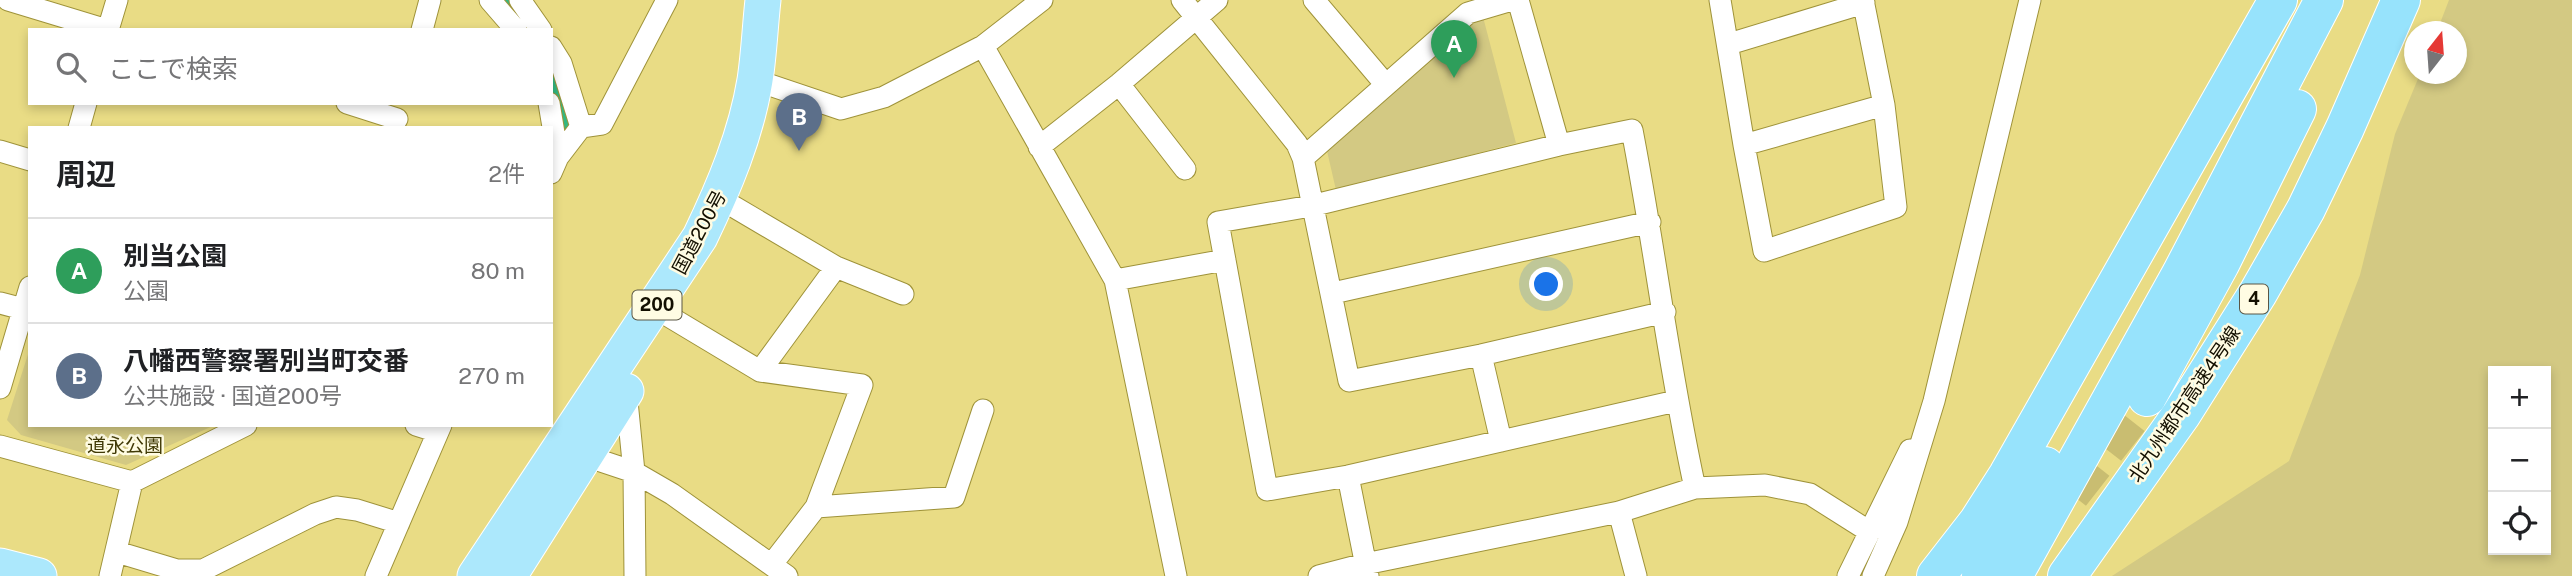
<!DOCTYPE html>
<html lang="ja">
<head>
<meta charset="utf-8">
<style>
  :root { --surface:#fff; --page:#f6f6f6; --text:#202124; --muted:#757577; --line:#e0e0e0; --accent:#5349c0 }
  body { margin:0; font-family:"Public Sans","Noto Sans JP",sans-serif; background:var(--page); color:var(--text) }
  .controls { position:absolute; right:21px; bottom:21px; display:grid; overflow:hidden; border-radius:0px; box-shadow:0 4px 10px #0003 }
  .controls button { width:63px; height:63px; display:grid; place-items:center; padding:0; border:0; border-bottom:2px solid var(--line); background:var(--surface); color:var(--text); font:35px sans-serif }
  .compass { position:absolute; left:2404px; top:21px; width:63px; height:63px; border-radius:50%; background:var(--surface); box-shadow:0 4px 10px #0003; rotate:17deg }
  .you { position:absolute; left:1547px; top:285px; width:24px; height:24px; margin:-18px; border:5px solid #fff; border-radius:50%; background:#1a73e8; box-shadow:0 0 0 10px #1a73e833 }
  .badge { display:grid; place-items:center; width:46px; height:46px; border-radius:50%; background:var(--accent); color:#fff; font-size:23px; font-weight:700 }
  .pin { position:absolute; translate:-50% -58px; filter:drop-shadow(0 2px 4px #0008) }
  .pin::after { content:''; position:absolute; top:37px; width:24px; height:21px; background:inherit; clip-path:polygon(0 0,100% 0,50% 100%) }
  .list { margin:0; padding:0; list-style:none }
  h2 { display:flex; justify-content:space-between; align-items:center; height:91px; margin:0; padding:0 28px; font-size:30px }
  h2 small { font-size:23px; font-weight:400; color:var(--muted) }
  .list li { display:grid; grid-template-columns:46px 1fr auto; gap:21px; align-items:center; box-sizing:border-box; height:105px; padding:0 28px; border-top:2px solid var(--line) }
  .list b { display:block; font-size:26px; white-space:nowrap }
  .list p { margin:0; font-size:23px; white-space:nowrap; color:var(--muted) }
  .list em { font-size:23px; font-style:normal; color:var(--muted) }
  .icon { flex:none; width:38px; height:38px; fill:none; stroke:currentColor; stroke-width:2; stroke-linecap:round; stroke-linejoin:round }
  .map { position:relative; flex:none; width:2572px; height:576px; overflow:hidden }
  .search { position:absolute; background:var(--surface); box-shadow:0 4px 10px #0003; left:28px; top:28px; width:525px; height:77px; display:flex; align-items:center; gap:18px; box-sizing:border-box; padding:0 24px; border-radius:0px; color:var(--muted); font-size:26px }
  .panel { position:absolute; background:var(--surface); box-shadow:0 4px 10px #0003; left:28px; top:126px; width:525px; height:301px; border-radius:0px }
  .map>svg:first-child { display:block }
  .green { fill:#d3c983; fill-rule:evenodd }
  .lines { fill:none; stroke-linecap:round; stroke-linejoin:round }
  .river { stroke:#32b781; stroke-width:35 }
  .motorway-tunnel { stroke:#c9bd71; stroke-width:38; stroke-dasharray:38 19; stroke-linecap:butt }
  .minor-casing { stroke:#9f933a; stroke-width:23 }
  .trunk-casing { stroke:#fff; stroke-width:37 }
  .motorway-casing { stroke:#fff; stroke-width:40 }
  .minor { stroke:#fff; stroke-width:21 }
  .trunk { stroke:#ace8fc; stroke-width:35 }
  .motorway { stroke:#97e3fc; stroke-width:38 }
  .labels { text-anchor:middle; stroke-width:5; stroke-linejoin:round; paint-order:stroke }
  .shield { fill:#fffce3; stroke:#5a5644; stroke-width:2 }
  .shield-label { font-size:18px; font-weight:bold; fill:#130f00 }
  .street-label { font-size:19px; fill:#130f00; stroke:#fffce3 }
  .park-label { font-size:19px; fill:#403905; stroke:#fffce3 }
</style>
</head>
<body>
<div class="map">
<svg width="2572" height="576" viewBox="0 0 2572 576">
  <rect width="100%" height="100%" fill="#e9dc85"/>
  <path class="green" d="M2449,0H2572V576H2112L2289,461L2360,275L2395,134L2420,74H2456V32L2437,31ZM2493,371H2546V550H2493Z
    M1482,13L1516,143L1336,190L1327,151Z
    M30,348V425H215L126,465L21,435L7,420Z"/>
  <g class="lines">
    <path class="river" d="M504,0L527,30
      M551,68L557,78L566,115"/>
    <path class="motorway-tunnel" d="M2071,494L2147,397"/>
    <defs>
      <path id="minor" d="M8,0L107,30
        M490,0L516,30
        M520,0L541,30
        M1182,0L1297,144L1303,158
        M1314,0L1386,85
        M1512,0L1468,13L1303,158L1349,381L1481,355L1665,312
        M1518,0L1559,145
        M1720,0L1744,145L1764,251L1896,207L1884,105L1863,0
        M108,30L117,0
        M422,30L430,0
        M1729,44L1864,3
        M983,46L1115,280L1176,576
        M551,47L561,63L581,127
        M755,80L841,109L884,97L983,46L1042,0
        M1119,84L1185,169
        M347,103L397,119
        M549,103L558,157
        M79,128L86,103
        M1744,145L1884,105
        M1039,147L1119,84L1217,0
        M0,151L30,160
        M551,173L558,157L581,127L602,124L667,0
        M719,198L836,267
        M1115,280L1225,260
        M1333,293L1650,222
        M0,303L23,309
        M655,308L760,371
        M1481,355L1501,441
        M0,388L30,287
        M626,391L634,472L635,576
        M1676,401L1348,476L1267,490L1218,222L1311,206L1559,145L1632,130C1655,249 1669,370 1695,488
        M416,425L438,432
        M0,446L132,482L110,576
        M586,456L634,472L672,494L787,576
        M1348,476L1368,576
        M132,482L246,425
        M816,507L862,385L760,371L836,267L903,294
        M1619,512L1636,576
        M117,552L177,570H203L315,514L336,507L357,510L399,523
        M772,564L816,507L954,497L983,410
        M376,576L441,425
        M1319,576L1365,564L1619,512L1695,488L1765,485L1810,494L1870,532
        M1848,576L1910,450
        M1873,576L1897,522L1934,401L2030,0"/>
      <path id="trunk" d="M0,566L39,576
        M475,576L700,237C724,187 746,135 755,80C759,54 760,27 763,0
        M509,576L626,391"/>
      <path id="motorway" d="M2147,397L2220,264L2297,109
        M1936,576L1978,522L2008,475L2278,0
        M1981,576L2045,466
        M2013,576L2181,274L2324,0
        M2067,576L2181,415L2258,293L2306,209L2345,128L2401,0"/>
    </defs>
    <use href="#minor" class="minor-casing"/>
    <use href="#trunk" class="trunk-casing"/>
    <use href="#motorway" class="motorway-casing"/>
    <use href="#minor" class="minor"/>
    <use href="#trunk" class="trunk"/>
    <use href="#motorway" class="motorway"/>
  </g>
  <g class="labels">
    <g class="shield">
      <rect x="2240" y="284.5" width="28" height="29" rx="5"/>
      <rect x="632.5" y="290.5" width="49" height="29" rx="5"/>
    </g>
    <g class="shield-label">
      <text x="2254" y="305">4</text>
      <text x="657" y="311">200</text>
    </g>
    <g class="street-label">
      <text transform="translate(699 232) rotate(-62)" y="7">国道200号</text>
      <text transform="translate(2184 404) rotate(-56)" y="7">北九州都市高速4号線</text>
    </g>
    <g class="park-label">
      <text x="125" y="452">道永公園</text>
    </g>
  </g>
</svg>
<div class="controls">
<button>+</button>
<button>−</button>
<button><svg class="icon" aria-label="locate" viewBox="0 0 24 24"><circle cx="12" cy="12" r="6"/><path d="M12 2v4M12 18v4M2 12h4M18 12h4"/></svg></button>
</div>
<svg class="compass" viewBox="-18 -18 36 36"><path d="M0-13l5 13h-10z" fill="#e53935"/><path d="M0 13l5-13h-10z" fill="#757577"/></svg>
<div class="you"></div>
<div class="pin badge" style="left:1454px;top:78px;background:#2e9e5b">A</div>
<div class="pin badge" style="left:799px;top:151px;background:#5c6f8a">B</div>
<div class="search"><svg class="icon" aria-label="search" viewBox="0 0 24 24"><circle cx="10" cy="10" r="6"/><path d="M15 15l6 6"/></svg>ここで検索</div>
<section class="panel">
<h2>周辺<small>2件</small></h2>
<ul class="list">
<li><span class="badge" style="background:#2e9e5b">A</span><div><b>別当公園</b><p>公園</p></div><em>80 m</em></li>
<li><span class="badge" style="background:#5c6f8a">B</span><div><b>八幡西警察署別当町交番</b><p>公共施設 · 国道200号</p></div><em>270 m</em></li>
</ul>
</section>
</div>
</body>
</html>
